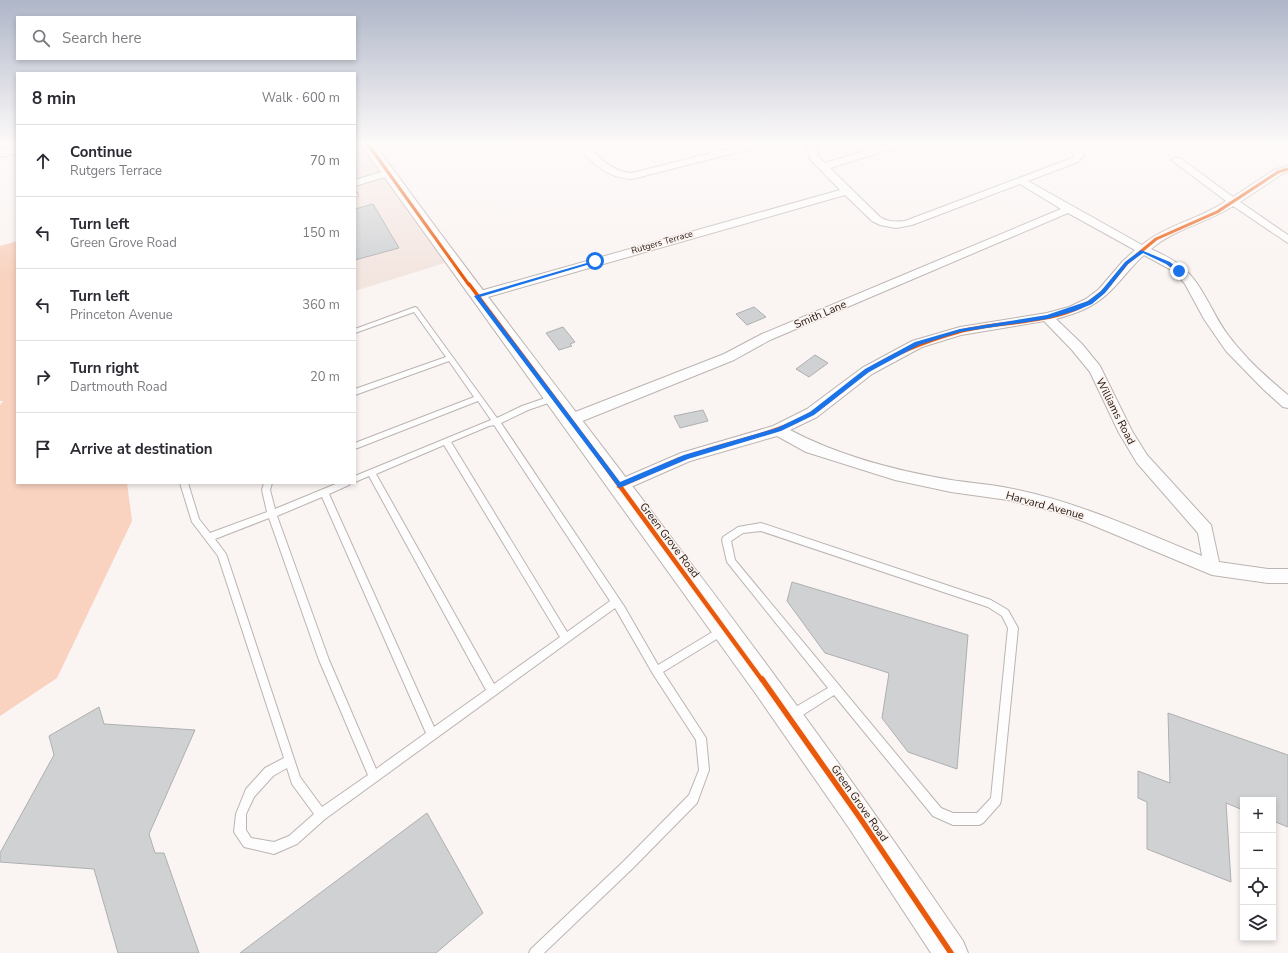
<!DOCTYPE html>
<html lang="en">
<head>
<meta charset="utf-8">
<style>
  :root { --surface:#fff; --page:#f7f7f7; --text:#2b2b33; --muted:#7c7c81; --line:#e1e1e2 }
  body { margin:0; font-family:"Nunito Sans",sans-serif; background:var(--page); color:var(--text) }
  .controls { position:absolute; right:12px; bottom:12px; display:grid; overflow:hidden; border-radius:0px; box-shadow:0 2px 6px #0003 }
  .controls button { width:36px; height:36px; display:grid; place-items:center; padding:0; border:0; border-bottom:1px solid var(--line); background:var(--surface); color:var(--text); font:20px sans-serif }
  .stop { position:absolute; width:12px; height:12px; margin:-9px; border:3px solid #1a73e8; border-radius:50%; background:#fff }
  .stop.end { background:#1a73e8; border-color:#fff; box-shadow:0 1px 4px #0008 }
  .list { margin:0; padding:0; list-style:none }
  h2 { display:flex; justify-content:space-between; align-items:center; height:52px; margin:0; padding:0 16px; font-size:17px }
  h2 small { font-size:13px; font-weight:400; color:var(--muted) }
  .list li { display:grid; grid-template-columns:26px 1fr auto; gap:12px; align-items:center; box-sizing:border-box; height:72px; padding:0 16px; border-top:1px solid var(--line) }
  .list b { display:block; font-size:15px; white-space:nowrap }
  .list p { margin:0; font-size:13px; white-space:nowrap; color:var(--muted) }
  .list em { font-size:13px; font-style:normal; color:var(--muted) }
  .icon { flex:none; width:22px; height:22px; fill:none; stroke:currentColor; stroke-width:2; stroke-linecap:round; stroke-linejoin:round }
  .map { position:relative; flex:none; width:1288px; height:953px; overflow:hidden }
  .search { position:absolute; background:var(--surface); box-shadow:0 2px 6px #0003; left:16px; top:16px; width:340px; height:44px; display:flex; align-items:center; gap:10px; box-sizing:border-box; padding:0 14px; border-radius:0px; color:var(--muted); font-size:15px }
  .panel { position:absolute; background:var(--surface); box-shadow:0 2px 6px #0003; left:16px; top:72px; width:340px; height:412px; border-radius:0px }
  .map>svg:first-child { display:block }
  .built { fill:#f3e5e0 }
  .green { fill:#f9d2c0 }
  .building { fill:#cfd1d3; stroke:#adafb1 }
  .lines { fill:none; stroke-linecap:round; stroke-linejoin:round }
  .lane-casing { stroke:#bbb4b1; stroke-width:2 }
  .street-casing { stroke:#bbb4b1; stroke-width:2 }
  .secondary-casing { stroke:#bbb4b1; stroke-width:2 }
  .lane { fill:#fefdfd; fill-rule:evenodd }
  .street { fill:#fefdfd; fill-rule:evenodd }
  .secondary { fill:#fefdfd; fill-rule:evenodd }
  .cycleway-far3-casing { stroke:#fdf3ee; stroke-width:5 }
  .cycleway-far2-casing { stroke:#fdf3ee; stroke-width:5.5 }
  .cycleway-far1-casing { stroke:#fdf3ee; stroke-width:7 }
  .cycleway-casing { stroke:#fdf3ee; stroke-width:8 }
  .cycleway-far3 { stroke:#e8590c; stroke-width:3 }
  .cycleway-far2 { stroke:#e8590c; stroke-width:3.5 }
  .cycleway-far1 { stroke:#e8590c; stroke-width:4.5 }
  .cycleway { stroke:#e8590c; stroke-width:5.5 }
  .route { fill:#1a73e8 }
  .labels { text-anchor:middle; stroke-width:3; stroke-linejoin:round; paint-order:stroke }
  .far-street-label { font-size:9px; fill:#211814; stroke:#fdf3ee }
  .street-label { font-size:11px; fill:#211814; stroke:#fdf3ee }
</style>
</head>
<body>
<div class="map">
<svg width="1288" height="953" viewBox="0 0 1288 953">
  <rect width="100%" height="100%" fill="#faf4f2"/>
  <path class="built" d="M355,143H368L451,261L355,291Z"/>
  <path class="green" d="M17,241V483H127L132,521L57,678L0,716V405L3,401H0V246Z"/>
  <path class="building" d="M373,204L399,248L355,260V209Z
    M754,307L766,317L747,325L736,314Z
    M563,327L575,342L570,344L572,346L559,350L546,333Z
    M815,355L828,363L809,377L796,369Z
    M703,410L708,421L680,428L674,416Z
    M792,582L968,635L957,769L908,752L882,718L889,673L825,653L787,601Z
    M99,707L104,724L195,730L149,834L155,853H164L199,953H118L94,869L0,862V853L54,755L49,736Z
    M1168,713L1288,755V827L1273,821V800H1243V810L1226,803L1231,882L1147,849V802L1138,798V771L1170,783Z
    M427,813L483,913L436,953H240Z"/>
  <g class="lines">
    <defs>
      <path id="lane" d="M355,192L357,193L358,196L355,198Z
        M415,307L417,308L497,418L522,406L554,395L557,396L558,398L557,400L528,410L501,423L624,606L658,665L719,628L722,627L725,628L727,631L725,634L663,672L706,738L709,770L697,803L632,869L544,953H529L531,949L624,861L689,795L699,770L696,740L653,674L615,608L325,819L297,844L274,854L244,847L234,832L236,814L246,789L265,768L284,758L218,556L192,522L180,483H188L199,519L210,533L267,512L262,490L264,483H272L270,490L275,509L338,483H350L349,485L329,494L434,727L486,690L369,476L355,482V476L491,420L478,401L355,449V443L474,397L449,361L355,395V389L446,357L414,312L355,333V329ZM494,425L610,601L567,632L451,442L489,426ZM444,445L560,637L494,684L376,474ZM322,497L426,733L376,769L329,660L277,516ZM269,518L319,660L368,775L322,807L300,777L226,554L215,539ZM287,768L292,784L314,814L289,836L274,842L251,838L246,830V814L254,797L273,776Z
        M761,523L991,600L1008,610L1018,628L1001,800L1000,804L983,823L979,825H953L933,816L834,695L795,720L791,721L787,720L786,716L787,712L828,688L727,562L722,540L723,537L738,527ZM761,531L988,607L1002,616L1008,628L991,798L977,813H953L941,808L735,560L731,541L743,533Z"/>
      <path id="street" d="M575,143H585C600,157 611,172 632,173L711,153L701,143H712L720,151L752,143H768L766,145L632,179C607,178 590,162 575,143Z
        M806,143H816L818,156L825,163L891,143H906L904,145L830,168L880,217C888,222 895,222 905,221L1072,158L1074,155L1065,143H1075L1084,155L1078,162L1028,181L1142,245C1166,225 1200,219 1226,201L1174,162L1172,160L1174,158H1180L1233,197L1274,170L1288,166V172L1282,174L1240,202L1288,235V243L1233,206C1207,223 1174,229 1151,249C1162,254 1173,259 1182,267C1203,284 1212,314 1228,335C1245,358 1266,377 1288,395V408L1283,407L1263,389L1226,351L1204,319L1185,284L1175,272L1144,255C1130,267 1120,283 1106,295C1092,308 1074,314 1056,319L1082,344L1100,366L1132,431L1147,455L1211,525L1219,562L1268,569H1288V583H1268L1212,575L1085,522L1060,513L1008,500L951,492L895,480L806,452L777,436L690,461L624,490L619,492L614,490L611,486L614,482L681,453L773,426L807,409L862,368L912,341L960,327L1047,313L1069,307L1086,299L1099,289L1123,261L1135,250L1068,213L770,340L734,360L575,424L570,425L565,424L563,420L565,416L724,354L762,334L1061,209L1020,184L912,225L896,228L880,225L872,221L845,195L481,299L477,300L471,296L473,293L840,190L810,159ZM1044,321L1072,350L1090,372L1119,433L1137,463L1198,533L1202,556C1138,530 1076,501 1008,488C989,484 970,483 951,480C897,471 839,456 790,430L817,417L872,374L922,347L961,335Z
        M388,170L392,171L393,173L392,175L355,186V180Z"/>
      <path id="secondary" d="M360,143H374C472,279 576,411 677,545C776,675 871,806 963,941L968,953H931L849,828L756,694Z
        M17,146V154L0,157V149Z"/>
    </defs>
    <use href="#lane" class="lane-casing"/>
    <use href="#street" class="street-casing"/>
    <use href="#secondary" class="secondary-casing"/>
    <use href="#lane" class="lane"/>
    <use href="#street" class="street"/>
    <use href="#secondary" class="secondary"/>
    <defs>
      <path id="cycleway-far3" d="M367,143L469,285
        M1109,285L1127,263L1156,239L1217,212L1278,172L1288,169"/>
      <path id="cycleway-far2" d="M469,284L601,460
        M678,460C722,442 770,438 812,413C831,401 848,384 867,371C895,353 926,341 958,332C1008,318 1074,328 1110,284"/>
      <path id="cycleway-far1" d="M600,459L762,680
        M619,486L680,459"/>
      <path id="cycleway" d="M762,679L860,818L951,953"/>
    </defs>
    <use href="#cycleway-far3" class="cycleway-far3-casing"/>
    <use href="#cycleway-far2" class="cycleway-far2-casing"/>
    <use href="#cycleway-far1" class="cycleway-far1-casing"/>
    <use href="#cycleway" class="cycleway-casing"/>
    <use href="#cycleway-far3" class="cycleway-far3"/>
    <use href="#cycleway-far2" class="cycleway-far2"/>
    <use href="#cycleway-far1" class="cycleway-far1"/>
    <use href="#cycleway" class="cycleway"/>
  </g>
  <linearGradient id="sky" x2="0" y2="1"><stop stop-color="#afb6c8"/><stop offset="0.52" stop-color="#fdfaf9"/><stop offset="1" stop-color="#fdfaf9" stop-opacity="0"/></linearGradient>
  <rect width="1288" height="276" fill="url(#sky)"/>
  <path class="route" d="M1141,250L1170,262L1181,271L1177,272L1166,264L1143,253L1128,264L1105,293L1092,304L1075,311L1047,319L960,332L919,345L869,372L814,415L781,431L688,459L619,488L474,296L597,260V262L480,297L620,482L684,455L777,428L810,412L865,369L915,342L960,329L1047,315L1088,301L1101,291L1125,262Z"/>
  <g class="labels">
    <g class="far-street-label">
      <text transform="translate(662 242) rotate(-16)" y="3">Rutgers Terrace</text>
    </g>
    <g class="street-label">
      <text transform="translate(820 314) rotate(-23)" y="4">Smith Lane</text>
      <text transform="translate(1116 411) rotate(63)" y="4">Williams Road</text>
      <text transform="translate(1045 505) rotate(15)" y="4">Harvard Avenue</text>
      <text transform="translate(670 540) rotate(53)" y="4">Green Grove Road</text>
      <text transform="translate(860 803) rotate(55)" y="4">Green Grove Road</text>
    </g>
  </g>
</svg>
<div class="controls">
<button>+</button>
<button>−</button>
<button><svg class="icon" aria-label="locate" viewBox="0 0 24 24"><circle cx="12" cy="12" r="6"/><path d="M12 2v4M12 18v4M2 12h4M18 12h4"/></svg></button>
<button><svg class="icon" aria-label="layers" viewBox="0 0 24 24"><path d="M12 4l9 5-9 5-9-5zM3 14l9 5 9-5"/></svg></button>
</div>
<div class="stop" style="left:595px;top:261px"></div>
<div class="stop end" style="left:1179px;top:271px"></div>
<div class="search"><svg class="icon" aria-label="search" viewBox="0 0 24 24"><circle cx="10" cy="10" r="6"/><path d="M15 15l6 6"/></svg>Search here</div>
<section class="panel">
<h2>8 min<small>Walk · 600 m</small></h2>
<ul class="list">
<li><svg class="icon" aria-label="ahead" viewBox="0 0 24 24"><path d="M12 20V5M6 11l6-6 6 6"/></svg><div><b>Continue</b><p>Rutgers Terrace</p></div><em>70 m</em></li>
<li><svg class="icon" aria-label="left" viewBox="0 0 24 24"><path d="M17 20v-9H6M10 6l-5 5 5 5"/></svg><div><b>Turn left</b><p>Green Grove Road</p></div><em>150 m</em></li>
<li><svg class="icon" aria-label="left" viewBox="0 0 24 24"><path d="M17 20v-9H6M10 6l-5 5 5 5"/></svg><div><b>Turn left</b><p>Princeton Avenue</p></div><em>360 m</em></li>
<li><svg class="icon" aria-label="right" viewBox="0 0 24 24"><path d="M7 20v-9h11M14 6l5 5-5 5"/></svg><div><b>Turn right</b><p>Dartmouth Road</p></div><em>20 m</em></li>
<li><svg class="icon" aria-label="arrive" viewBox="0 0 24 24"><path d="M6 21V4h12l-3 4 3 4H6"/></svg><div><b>Arrive at destination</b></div></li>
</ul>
</section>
</div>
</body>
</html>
